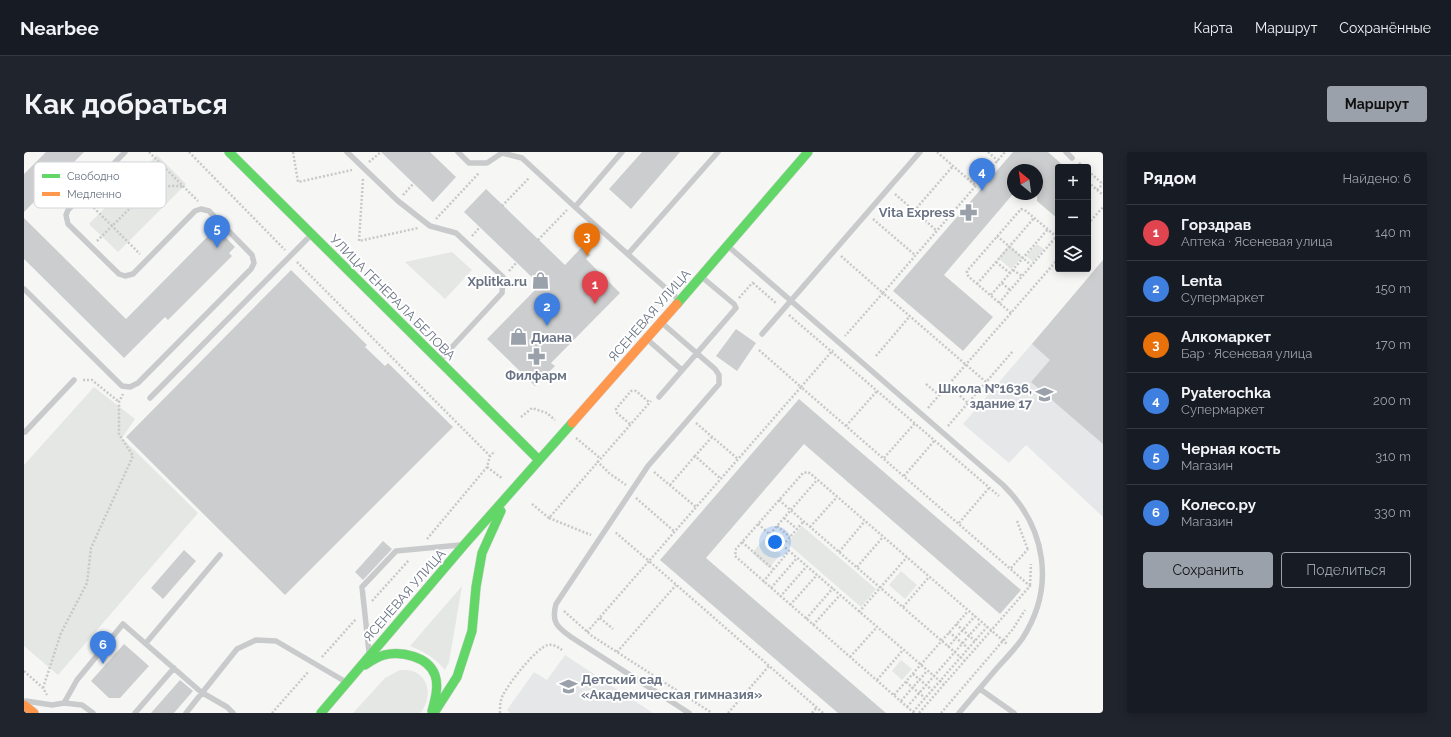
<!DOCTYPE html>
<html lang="ru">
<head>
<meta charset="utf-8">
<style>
  :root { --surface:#171b24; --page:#20242c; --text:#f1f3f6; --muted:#9ea1a6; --line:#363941; --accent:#9aa1ab }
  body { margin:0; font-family:Raleway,sans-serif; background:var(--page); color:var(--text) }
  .controls { position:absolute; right:12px; top:12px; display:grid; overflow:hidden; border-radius:4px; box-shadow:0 2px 10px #0003 }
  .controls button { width:36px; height:36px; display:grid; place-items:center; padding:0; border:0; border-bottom:1px solid var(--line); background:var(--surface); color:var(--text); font:20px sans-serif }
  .compass { position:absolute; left:983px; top:12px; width:36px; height:36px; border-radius:50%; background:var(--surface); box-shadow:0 2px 10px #0003; rotate:331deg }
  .you { position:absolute; left:751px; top:390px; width:14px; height:14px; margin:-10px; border:3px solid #fff; border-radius:50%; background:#1a73e8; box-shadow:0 0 0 6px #1a73e833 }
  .badge { display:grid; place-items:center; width:26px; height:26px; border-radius:50%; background:var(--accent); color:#fff; font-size:13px; font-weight:700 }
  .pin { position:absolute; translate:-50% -33px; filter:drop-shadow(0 1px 2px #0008) }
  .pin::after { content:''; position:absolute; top:21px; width:14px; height:12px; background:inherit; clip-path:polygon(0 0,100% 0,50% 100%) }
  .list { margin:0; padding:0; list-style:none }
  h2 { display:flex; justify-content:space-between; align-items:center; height:52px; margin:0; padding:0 16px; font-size:17px }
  h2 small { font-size:13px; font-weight:400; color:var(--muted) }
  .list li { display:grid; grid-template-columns:26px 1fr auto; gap:12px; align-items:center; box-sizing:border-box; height:56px; padding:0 16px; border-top:1px solid var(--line) }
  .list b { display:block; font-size:15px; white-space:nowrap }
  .list p { margin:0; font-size:13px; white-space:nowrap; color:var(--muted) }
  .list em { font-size:13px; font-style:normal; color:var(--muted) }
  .actions { display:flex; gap:8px; padding:12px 16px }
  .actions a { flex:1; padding:9px 0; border:1px solid var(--accent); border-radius:4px; text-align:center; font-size:14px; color:var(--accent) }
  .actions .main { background:var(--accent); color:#111 }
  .icon { flex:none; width:22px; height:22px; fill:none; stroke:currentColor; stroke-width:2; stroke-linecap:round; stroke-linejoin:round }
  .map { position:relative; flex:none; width:1079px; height:561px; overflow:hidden; border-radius:4px }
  header { display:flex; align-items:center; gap:24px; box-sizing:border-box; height:56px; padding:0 20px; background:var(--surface); border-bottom:1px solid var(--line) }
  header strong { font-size:19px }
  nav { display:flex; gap:22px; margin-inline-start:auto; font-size:14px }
  .intro { display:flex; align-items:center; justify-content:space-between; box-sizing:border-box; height:96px; padding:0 24px }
  h1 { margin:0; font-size:28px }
  .button { padding:10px 18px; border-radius:4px; background:var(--accent); color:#111; font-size:14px; font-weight:700 }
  main { display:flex; gap:24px; padding:0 24px }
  aside { flex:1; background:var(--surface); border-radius:4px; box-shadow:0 2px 10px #0003 }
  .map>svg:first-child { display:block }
  .built { fill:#e6e7e8 }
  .green { fill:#e4e7e3 }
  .building { fill:#cccdce }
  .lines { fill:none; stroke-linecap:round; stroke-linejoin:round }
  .fast-casing { stroke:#d3d4d4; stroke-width:10 }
  .slow-casing { stroke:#d3d4d4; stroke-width:10 }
  .path { stroke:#c7c8c9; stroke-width:2.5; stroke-dasharray:2 2; stroke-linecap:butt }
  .lane { stroke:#c9cacb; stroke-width:5.5 }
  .fast { stroke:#63d668; stroke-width:9 }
  .slow { stroke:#ff974d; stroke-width:9 }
  .labels { text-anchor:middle; stroke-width:4; stroke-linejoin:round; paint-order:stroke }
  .poi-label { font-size:13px; font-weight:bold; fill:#697383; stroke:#fff; text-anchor:end }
  .street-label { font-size:13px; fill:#697383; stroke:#fff }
  .key { fill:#fff; stroke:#d2d5da; stroke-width:1 }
  .key-label { font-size:11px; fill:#697383 }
</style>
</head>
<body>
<header>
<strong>Nearbee</strong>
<nav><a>Карта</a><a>Маршрут</a><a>Сохранённые</a></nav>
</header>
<div class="intro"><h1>Как добраться</h1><a class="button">Маршрут</a></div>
<main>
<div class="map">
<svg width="1079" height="561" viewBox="0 0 1079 561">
  <rect width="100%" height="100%" fill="#f6f6f5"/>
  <path class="built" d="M1079,108V365L1002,293L985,311L939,272L1055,137L1069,127L1065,124Z
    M541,503L629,561H486L483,558L510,520L523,528Z"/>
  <path class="green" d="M133,3L162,32L94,100L65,72Z
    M1013,92L1020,97L1009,110L1002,104Z
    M985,93L998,105L987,117L974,106Z
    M428,100L448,118L421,147L381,110Z
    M70,235L111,267L98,286L174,361L34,523L0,494V313Z
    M778,374L852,437L837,455L763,391Z
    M740,387L757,402L745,416L728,401Z
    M877,419L893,433L881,447L865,433Z
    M438,434L425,510L421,518C411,506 401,500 386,494Z
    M877,508L888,517L878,528L868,519Z
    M376,518C381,518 387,518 391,520C407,528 407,549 396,561H329L361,526Z"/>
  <path class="building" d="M22,0H60L0,60V22Z
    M357,0H406L432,25L409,50Z
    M618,0H656L607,57L585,37Z
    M989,0H1024L1041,15H1034V67L1013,49V18H989V42L920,123L969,165L939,199L869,139Z
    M462,37L541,113L558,95L566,103L562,107L596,141L527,211L531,214L511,234L463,187L516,133L440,60Z
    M0,66L102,167L192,76L211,95L205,101L208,104L144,168L141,165L100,206L0,107Z
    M1079,108V292L1007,230L1026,208L1008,192Z
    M267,118L343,193L341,195L361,214L364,211L429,275L261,443L102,285Z
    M712,177L732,191L713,219L692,204Z
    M775,247L997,438L976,462L780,292L682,406L862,561H814L636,408Z
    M359,389L368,397L339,428L331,420Z
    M160,398L172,409L139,447L127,436Z
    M100,492L125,514L96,546H85L67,529Z
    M156,528L169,539L150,561H127Z"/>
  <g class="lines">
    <defs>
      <path id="fast" d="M205,0L515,308
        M653,152L784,0
        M341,513C347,509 353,505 360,503C377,499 404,504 411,523C415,534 411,548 408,559
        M297,561L440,393L548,271
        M410,561L433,525L448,479L452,435L458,401L477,359"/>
      <path id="slow" d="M548,271L653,152
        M0,553L10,561"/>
    </defs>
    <use href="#fast" class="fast-casing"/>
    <use href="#slow" class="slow-casing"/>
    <path class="path" d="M125,0L174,49
      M165,0L261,98
      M269,0L274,30L328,18
      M913,0L952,34
      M964,0L974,9
      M345,10L357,0
      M1055,11L1059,15
      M1064,19L1079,32
      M339,27L335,89L394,76
      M1064,30L1079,43
      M1073,38L1079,32
      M871,42L913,79
      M379,43L390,31
      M64,50L88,74C108,55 129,28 160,35
      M478,54L505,26
      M890,59L929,14
      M412,67L455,21
      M849,67L891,103
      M1064,72L1079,55
      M448,84L456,75
      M973,84L1007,113
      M514,88L543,58
      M73,89L88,74L116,102
      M817,104L859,141L821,184
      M273,110L466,304
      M972,110L986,121
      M989,118L998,124
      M485,119L493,110
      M729,131L753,152
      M978,131L986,138
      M953,132L1010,66
      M967,143L1024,77
      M715,146L729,130
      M975,151L1032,85
      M987,161L945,125L943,122V119L997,57L1002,59L1034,86
      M765,163L975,344
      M735,198L777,235L809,198
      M852,204L886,164
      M59,228H68L95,250
      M962,230L859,141L981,0
      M902,232L915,243
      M924,233L944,251
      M904,256L1034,107
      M497,265L508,256L523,261L531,268
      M672,271L714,307
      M606,272L593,261L592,257L607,239H612L625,250
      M822,274L853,239
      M924,274L989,199
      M688,285L671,304L697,327
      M552,286L576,306
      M860,306L891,271
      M573,309L585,321L602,333
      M463,315L479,327
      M630,320L672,355
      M880,324L911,288
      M646,333L671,304
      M612,346L651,380
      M755,348L941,509
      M508,352L525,366L627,249
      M525,366L567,383
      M760,366L773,377
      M993,369L1004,398
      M935,371L965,336
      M734,372L910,524L957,470
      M753,374L766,385
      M786,375L813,345
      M746,382L793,328
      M403,387L463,315L466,304L471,299
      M718,390L749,417
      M759,393L780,369
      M815,400L841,369
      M833,415L859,385
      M987,416L1004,397
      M739,430L765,399
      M1006,433L1007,412
      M747,436L773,406
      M756,445L783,414
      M348,449L385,408
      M766,453L793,423
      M879,455L905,425
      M540,459L568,484L688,561
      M835,460L883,405
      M576,466L589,477
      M782,467L809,436
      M932,472L951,489
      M789,473L816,443
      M563,480L625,409L591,380
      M925,480L944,496
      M924,495L951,464
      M593,500L652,433
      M298,505L332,467
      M826,505L853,475
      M0,519L19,536L23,543
      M889,522L908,538
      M853,528L879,498
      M882,530L901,546
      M920,533L916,529L963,475
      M19,536L37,481L63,431L67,396L109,304L95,282V250L99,242
      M870,543L944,459
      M877,549L903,519
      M883,555L910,524L916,529L889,560
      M248,561L285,519
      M476,561C476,555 476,548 479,543C485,531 512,496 524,493C529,492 534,495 538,498
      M704,561L745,514
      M788,561L793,555
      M799,561L625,409L777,235L1006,434L895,561
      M890,561L711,404L712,397L779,321L784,320L787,322L983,492
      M917,561L989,477L1001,458"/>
    <path class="lane" d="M323,0L374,49L406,74L432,81L479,125L478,141L416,208
      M434,0L445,11H463L478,1L498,6L551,55
      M598,0L551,55L655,148
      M1042,0L1048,6
      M705,95L979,333C1022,375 1032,435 998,487C991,497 982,506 974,515C961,530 948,546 935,561
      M604,102L694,0
      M0,137L98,234L106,235L114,231L227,117L230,111L228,103L185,59L177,57L171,59L109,122L101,124L95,122L44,72L42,63L44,58L101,0
      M638,171L691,217L695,223V232L624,314L532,452C527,470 533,475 547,485L665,561
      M738,182L896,0
      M624,188L658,218
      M635,245L712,156L710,152L679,126
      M126,246L287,83
      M1,280L50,228
      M122,491L196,403
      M345,500L338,435L372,399L436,393
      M956,537L990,561
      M2,549L28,553L40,551L53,528L99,472L177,540L203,555L209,561
      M40,551L58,553L69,561
      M111,561L150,516
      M162,561L213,497L232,488L252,489L322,530"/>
    <use href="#fast" class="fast"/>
    <use href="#slow" class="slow"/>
  </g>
  <defs>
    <symbol id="pharmacy-bare" viewBox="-9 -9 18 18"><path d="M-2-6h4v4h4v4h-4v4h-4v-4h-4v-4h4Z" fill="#9aa1ab" stroke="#fff" stroke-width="2.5" paint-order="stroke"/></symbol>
    <symbol id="shop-bare" viewBox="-9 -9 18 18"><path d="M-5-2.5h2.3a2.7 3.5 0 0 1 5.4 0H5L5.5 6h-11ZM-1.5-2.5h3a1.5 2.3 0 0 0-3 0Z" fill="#9aa1ab" stroke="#fff" stroke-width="2.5" paint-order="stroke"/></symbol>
    <symbol id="school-bare" viewBox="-9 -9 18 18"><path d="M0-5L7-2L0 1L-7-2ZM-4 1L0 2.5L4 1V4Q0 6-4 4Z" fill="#9aa1ab" stroke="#fff" stroke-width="2.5" paint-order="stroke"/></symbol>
  </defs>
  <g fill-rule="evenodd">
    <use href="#pharmacy-bare" x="932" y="48" width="25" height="25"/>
    <use href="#shop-bare" x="504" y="116" width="25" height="25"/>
    <use href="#shop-bare" x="482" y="172" width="25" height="25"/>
    <use href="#pharmacy-bare" x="500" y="192" width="25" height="25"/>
    <use href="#school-bare" x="1008" y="230" width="25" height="25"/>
    <use href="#school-bare" x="532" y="522" width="25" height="25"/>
  </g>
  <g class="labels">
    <g class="poi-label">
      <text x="931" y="65">Vita Express</text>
      <text x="503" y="134">Xplitka.ru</text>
      <text x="507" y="190" text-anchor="start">Диана</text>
      <text x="512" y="228" text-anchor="middle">Филфарм</text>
      <text x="1008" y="241">Школа №1636,<tspan x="1008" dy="15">здание 17</tspan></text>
      <text x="557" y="532" text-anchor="start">Детский сад<tspan x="557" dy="15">«Академическая гимназия»</tspan></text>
    </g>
    <g class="street-label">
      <text transform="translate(369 145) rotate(45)" y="5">УЛИЦА ГЕНЕРАЛА БЕЛОВА</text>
      <text transform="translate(625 163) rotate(-49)" y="5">ЯСЕНЕВАЯ УЛИЦА</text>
      <text transform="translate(380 443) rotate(-49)" y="5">ЯСЕНЕВАЯ УЛИЦА</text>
    </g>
  </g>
  <rect x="10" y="10" width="132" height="46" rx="6" class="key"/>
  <rect x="18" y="22" width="18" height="4" fill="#63d668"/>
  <rect x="18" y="40" width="18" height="4" fill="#ff974d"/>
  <g class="key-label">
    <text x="43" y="28">Свободно</text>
    <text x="43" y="46">Медленно</text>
  </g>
</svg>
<div class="controls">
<button>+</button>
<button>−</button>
<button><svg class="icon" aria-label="layers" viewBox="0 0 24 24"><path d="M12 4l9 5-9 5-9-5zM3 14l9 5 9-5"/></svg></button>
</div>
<svg class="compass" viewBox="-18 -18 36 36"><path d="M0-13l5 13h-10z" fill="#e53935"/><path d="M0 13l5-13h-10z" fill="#9ea1a6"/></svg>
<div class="you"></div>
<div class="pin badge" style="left:571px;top:152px;background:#e0444e">1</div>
<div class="pin badge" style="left:523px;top:174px;background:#3f7fe0">2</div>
<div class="pin badge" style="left:563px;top:104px;background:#e8710a">3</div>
<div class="pin badge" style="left:958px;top:39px;background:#3f7fe0">4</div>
<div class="pin badge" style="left:193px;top:96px;background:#3f7fe0">5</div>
<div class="pin badge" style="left:79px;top:512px;background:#3f7fe0">6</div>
</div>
<aside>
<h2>Рядом<small>Найдено: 6</small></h2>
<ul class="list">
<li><span class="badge" style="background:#e0444e">1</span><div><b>Горздрав</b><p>Аптека · Ясеневая улица</p></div><em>140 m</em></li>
<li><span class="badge" style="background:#3f7fe0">2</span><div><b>Lenta</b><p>Супермаркет</p></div><em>150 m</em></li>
<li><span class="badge" style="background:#e8710a">3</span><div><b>Алкомаркет</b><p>Бар · Ясеневая улица</p></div><em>170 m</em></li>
<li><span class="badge" style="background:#3f7fe0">4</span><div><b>Pyaterochka</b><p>Супермаркет</p></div><em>200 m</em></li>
<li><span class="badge" style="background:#3f7fe0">5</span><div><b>Черная кость</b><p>Магазин</p></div><em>310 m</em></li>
<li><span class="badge" style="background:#3f7fe0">6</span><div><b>Колесо.ру</b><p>Магазин</p></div><em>330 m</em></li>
</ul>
<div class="actions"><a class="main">Сохранить</a><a>Поделиться</a></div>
</aside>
</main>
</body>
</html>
